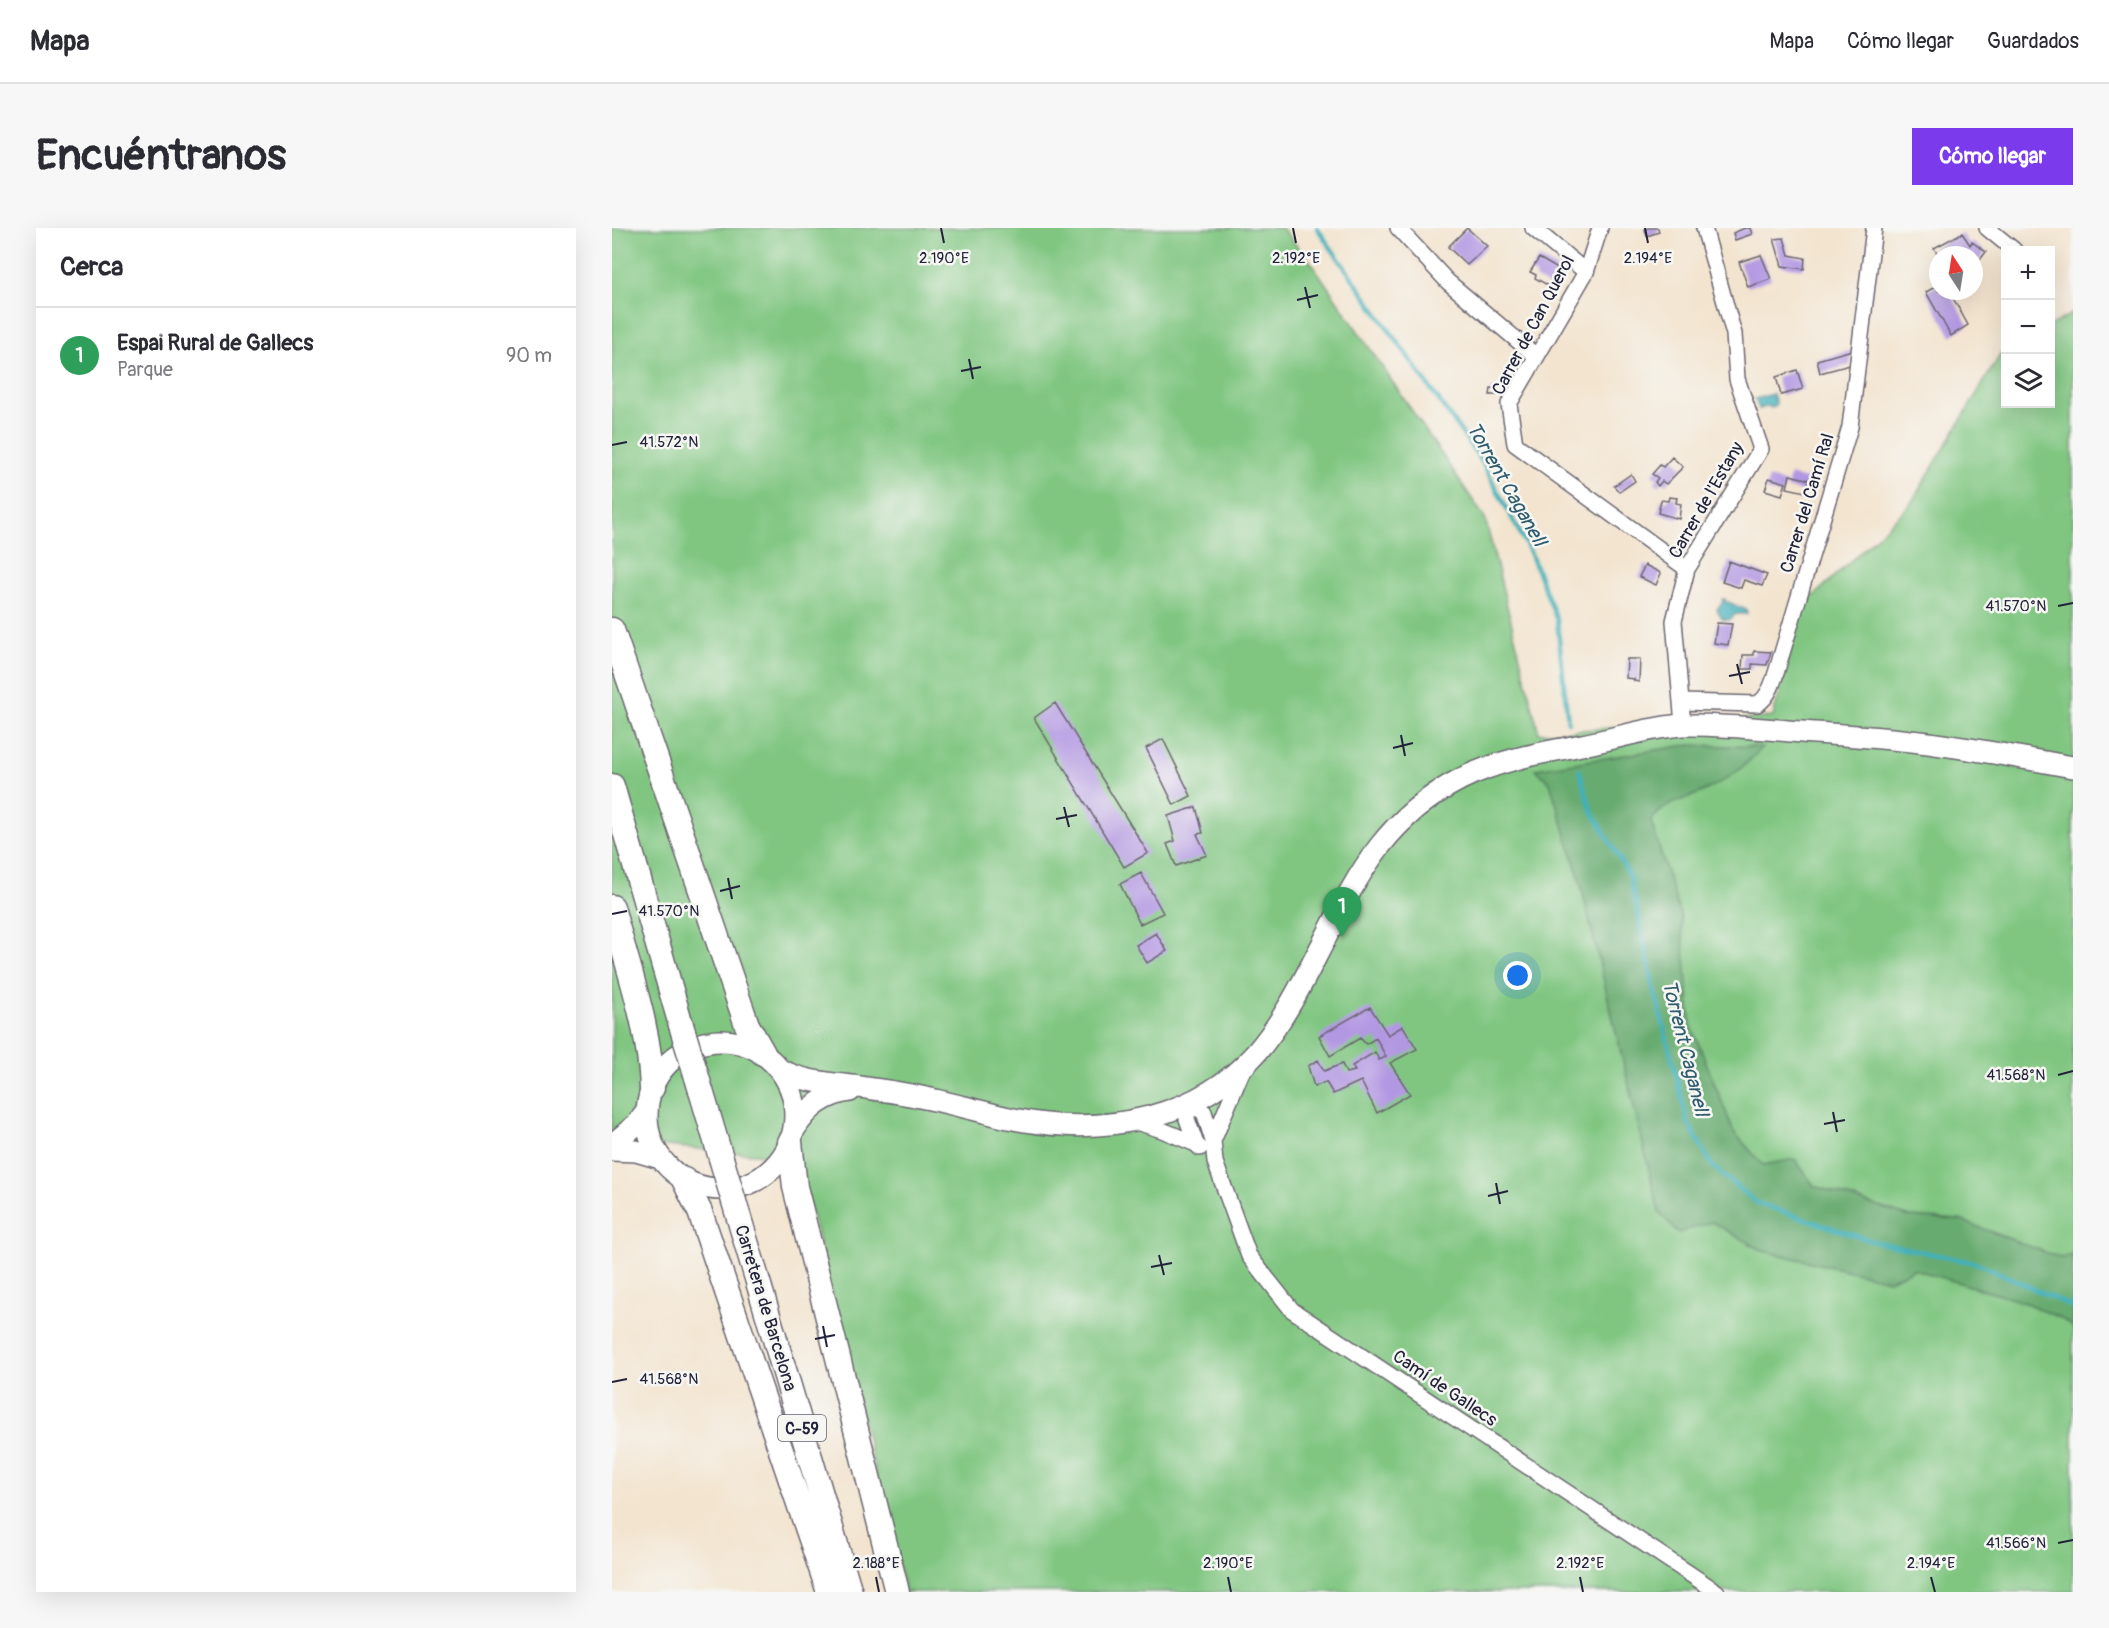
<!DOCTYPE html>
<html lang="es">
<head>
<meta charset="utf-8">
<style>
  :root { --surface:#fff; --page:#f7f7f7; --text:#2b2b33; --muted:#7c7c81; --line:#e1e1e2; --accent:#7c3aed }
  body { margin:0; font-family:Pangolin,sans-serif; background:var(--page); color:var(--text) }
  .controls { position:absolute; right:18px; top:18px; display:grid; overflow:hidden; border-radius:0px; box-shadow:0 6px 24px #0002 }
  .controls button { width:54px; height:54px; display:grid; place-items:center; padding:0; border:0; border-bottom:2px solid var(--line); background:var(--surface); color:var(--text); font:30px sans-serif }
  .compass { position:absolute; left:1317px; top:18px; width:54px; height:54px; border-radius:50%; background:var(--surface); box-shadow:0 6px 24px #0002; rotate:348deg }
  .you { position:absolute; left:906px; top:748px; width:21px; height:21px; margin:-15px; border:4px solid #fff; border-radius:50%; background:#1a73e8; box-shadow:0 0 0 9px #1a73e833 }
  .badge { display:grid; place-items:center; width:39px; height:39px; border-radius:50%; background:var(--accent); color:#fff; font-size:20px; font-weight:700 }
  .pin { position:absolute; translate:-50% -50px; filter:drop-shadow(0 2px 3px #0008) }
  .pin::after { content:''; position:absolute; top:32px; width:21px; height:18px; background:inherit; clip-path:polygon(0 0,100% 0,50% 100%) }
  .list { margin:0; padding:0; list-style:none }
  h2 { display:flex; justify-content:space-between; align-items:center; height:78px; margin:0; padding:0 24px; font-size:26px }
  h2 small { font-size:20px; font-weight:400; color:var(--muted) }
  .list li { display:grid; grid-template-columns:39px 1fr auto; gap:18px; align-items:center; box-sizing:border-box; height:96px; padding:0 24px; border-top:2px solid var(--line) }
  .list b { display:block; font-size:22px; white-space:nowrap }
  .list p { margin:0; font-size:20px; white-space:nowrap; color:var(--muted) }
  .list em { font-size:20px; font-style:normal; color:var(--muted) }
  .icon { flex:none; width:33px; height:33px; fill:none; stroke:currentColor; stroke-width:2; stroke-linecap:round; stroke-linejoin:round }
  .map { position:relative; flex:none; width:1461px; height:1364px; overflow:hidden; border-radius:0px }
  header { display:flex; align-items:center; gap:36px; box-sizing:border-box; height:84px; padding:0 30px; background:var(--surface); border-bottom:2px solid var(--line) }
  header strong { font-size:28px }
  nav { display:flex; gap:33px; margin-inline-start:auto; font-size:21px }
  .intro { display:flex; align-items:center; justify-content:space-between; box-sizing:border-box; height:144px; padding:0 36px }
  h1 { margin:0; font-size:42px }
  .button { padding:15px 27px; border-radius:0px; background:var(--accent); color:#fff; font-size:21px; font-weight:700 }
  main { display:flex; gap:36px; padding:0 36px }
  aside { flex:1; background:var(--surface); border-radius:0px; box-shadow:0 6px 24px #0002 }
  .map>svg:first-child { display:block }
  .green { fill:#80c681; stroke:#51745e; stroke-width:1.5 }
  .forest { fill:#68ab6f; stroke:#456655; stroke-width:1.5 }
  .water { fill:#40b0ba; stroke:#31697a; stroke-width:1.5 }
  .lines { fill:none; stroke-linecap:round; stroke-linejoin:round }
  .stream { stroke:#40b0ba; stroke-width:4.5 }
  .building { fill:#b297e2 }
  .minor-casing { stroke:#6b666f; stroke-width:18 }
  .secondary-casing { stroke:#6b666f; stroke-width:24 }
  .trunk-casing { stroke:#6b666f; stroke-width:27 }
  .minor { stroke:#fff; stroke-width:15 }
  .secondary { stroke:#fff; stroke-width:21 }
  .trunk { stroke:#fff; stroke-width:24 }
  .trunk-bridge-casing { stroke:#6b666f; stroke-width:27; stroke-linecap:butt }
  .trunk-bridge { stroke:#fff; stroke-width:24 }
  .ticks { fill:none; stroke:#22223b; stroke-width:2 }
  .labels { text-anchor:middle; stroke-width:5; stroke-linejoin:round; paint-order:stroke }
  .shield { fill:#f6f6f2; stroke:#626272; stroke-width:1.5 }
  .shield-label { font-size:16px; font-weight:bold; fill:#22223b }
  .street-label { font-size:18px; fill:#22223b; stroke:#f6f6f2 }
  .water-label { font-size:20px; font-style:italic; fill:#2e5b6e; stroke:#f6f6f2 }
  .ticks-label { font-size:15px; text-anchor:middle; fill:#22223b; stroke:#f6f6f2; stroke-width:5; stroke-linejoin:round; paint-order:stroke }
</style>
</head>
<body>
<header>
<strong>Mapa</strong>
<nav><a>Mapa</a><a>Cómo llegar</a><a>Guardados</a></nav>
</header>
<div class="intro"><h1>Encuéntranos</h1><a class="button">Cómo llegar</a></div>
<main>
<aside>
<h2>Cerca<small></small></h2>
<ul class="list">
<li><span class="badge" style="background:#2e9e5b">1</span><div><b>Espai Rural de Gallecs</b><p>Parque</p></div><em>90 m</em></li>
</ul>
</aside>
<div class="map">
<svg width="1461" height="1364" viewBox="0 0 1461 1364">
  <rect width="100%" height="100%" fill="#f6f6f2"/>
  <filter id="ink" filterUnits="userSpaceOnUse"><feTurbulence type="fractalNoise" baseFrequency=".0167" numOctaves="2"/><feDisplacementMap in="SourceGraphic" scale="12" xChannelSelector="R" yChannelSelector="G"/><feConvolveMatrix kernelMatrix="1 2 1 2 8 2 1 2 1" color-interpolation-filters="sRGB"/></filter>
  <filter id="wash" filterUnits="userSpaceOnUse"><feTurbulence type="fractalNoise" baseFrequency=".008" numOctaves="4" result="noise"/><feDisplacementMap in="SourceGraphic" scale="24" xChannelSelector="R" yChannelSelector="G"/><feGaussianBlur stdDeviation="1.35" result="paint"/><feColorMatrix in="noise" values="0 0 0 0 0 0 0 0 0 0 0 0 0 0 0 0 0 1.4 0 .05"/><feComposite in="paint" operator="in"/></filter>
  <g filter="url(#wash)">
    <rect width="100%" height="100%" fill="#f3e4cf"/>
    <path class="green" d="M0,0H670L701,37L873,290L927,505L1161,489L1190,379L1298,277L1393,119L1394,176H1438L1439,97L1461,85V1364H293L186,930L0,913Z"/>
    <path class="forest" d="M1076,517L1151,519C1133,538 1119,550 1096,561C1074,573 1055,572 1039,593L1069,689L1079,797L1122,904L1151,937L1183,931L1202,958L1298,989L1348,992L1449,1030L1461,1027V1099L1448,1090L1414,1075L1302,1041L1277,1052L1151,1023L1100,994L1066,1005L1047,984L967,649L938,555L924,541Z"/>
    <path class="water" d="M1161,166L1164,175L1163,179L1159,180L1157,178L1147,181L1143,171Z
      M1110,371H1113L1114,374C1121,374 1126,380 1134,381L1135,386H1124L1117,392L1110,391L1105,381L1111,374Z"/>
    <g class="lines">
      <path class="stream" d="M705,0L869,232L918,324L945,392L956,494
        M967,542L979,581L1018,649L1041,756L1076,895L1101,939L1145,975L1260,1013L1368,1036L1461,1079"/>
    </g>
    <g id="blocks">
      <path class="building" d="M855,0L875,18L855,37L836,19Z
        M1036,0H1046L1047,4L1035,8L1033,1Z
        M1133,0H1138L1140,6L1123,12L1121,5Z
        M1350,5L1358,17L1360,14L1374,24L1367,33L1363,31L1362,33V27H1326L1322,20Z
        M1172,10L1177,27L1193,30L1192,41L1170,38L1162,11Z
        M1149,27L1159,51L1136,59L1127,34Z
        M927,30L946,41L937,58L923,50L924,47L918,44Z
        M1326,57V63H1337L1356,97L1339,108L1314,64Z
        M1240,122L1238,137L1208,145L1205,132Z
        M1185,142L1191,161L1169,167L1164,149Z
        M879,160L886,161L885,167H878Z
        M1060,229L1071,239L1054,256L1050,253L1046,258L1043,254L1046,250L1040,246L1048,237L1051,239Z
        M1019,246L1023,253L1007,264L1002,258Z
        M1178,247L1198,252L1193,264L1175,260Z
        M1157,250L1174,255L1170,267L1153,262Z
        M1057,269L1065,270L1064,275L1069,276L1067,291L1046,285L1049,272L1056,273Z
        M1117,333L1155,347L1150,358L1132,352L1129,360L1110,354Z
        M1033,337L1049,345L1044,357L1027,349Z
        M1105,395L1120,396L1116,417L1102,415Z
        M1142,423L1159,424L1155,437L1140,436V441H1130L1131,427H1142Z
        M1015,431H1028L1027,454L1022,453V451L1014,450Z
        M443,475L536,625L512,639L422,490Z
        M551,511L579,568L562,577L534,520Z
        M584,579L591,605L585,606L595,627L564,638L555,616L563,613L556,588Z
        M529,645L551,685L528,696L508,656Z
        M544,705L555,723L535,735L524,717Z
        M758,779L776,807L791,798L805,821L778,835L798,866L765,885L749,853L721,866L714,854L702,859L696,838L706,832L712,843L730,836L734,845L743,843L740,838L763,824L767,832L774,829L764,810L754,816L748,810L718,828L707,808Z"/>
    </g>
  </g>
  <g filter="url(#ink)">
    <use href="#blocks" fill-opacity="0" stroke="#6b666f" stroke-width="1.5"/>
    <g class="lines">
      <defs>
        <path id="minor" d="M786,0L836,54L924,128
          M921,0L974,44
          M988,0L974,44L897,176L903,216L1075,341
          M1375,0L1402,22
          M1069,474L1145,476C1160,469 1165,440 1170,425L1238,199L1262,0
          M1071,497L1062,393L1075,341L1149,221L1125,151L1122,106L1092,0
          M521,893L550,902L584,916L588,920
          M601,913L631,841
          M584,916L575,891L576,876L592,884L601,913L603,934L637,1028L680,1082L1105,1364"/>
        <path id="secondary" d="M35 887a74 74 0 1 1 148 0a74 74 0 1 1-148 0Z
          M168,842C196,856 224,855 254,860C286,864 317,870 348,878C370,883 391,890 413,893C496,907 587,890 644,825C673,791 693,750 713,711C748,642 777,588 849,551C887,532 928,525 970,517C1003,511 1037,499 1071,497C1110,496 1151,501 1190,504C1229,507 1269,509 1308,514C1359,520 1410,530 1461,539
          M182,902C195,880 213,866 238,863
          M0,917L26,895L35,883
          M0,922L24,923L48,930"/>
        <path id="trunk" d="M0,402L135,797L151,825
          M0,558L69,797
          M0,679C15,738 38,799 40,860
          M84,846L109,930
          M178,914L183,959L285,1364
          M72,952L88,984L217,1364
          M141,1037L238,1364"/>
      </defs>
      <use href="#minor" class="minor-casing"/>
      <use href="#secondary" class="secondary-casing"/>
      <use href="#trunk" class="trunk-casing"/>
      <use href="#minor" class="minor"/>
      <use href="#secondary" class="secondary"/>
      <use href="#trunk" class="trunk"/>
      <defs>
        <path id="trunk-bridge" d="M69,797L84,846
          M109,930L141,1037"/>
      </defs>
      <use href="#trunk-bridge" class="trunk-bridge-casing"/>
      <use href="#trunk-bridge" class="trunk-bridge"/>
    </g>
  </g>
  <path class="ticks" d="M329,0L332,15M681,0L684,15M1033,0L1036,15M693,59L698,80M685,72L706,67M357,131L361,151M349,143L369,139M0,217L15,214M1446,378L1461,375M1125,436L1130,456M1117,448L1138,444M789,507L793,528M781,520L801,515M452,579L457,599M444,591L465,587M116,650L120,671M108,663L128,658M0,686L15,683M1446,847L1461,843M1221,884L1225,904M1212,896L1233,892M884,955L888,976M876,968L896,963M547,1027L552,1047M539,1039L560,1035M211,1098L215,1119M203,1111L223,1107M0,1154L15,1151M1446,1315L1461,1312M264,1349L267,1364M616,1349L619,1364M968,1349L971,1364M1319,1349L1323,1364"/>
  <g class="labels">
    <rect class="shield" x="166" y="1187" width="48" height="26" rx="4.5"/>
    <g class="shield-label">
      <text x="190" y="1206">C-59</text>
    </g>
    <g class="street-label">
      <text transform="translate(921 97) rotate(-62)" y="6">Carrer de Can Querol</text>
      <text transform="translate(1094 272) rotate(-60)" y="6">Carrer de l'Estany</text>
      <text transform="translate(1195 275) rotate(-73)" y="6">Carrer del Camí Ral</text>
      <text transform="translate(154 1080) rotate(73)" y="6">Carretera de Barcelona</text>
      <text transform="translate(833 1160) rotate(34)" y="6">Camí de Gallecs</text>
    </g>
    <g class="water-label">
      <text transform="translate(895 256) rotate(60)" y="7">Torrent Caganell</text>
      <text transform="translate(1074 820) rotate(76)" y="7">Torrent Caganell</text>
    </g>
  </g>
  <g class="ticks-label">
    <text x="332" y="35">2.190°E</text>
    <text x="684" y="35">2.192°E</text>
    <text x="1036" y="35">2.194°E</text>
    <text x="57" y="219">41.572°N</text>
    <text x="1404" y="383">41.570°N</text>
    <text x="57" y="688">41.570°N</text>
    <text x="1404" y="852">41.568°N</text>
    <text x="57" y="1156">41.568°N</text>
    <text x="1404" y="1320">41.566°N</text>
    <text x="264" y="1340">2.188°E</text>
    <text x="616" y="1340">2.190°E</text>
    <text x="968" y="1340">2.192°E</text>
    <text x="1319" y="1340">2.194°E</text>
  </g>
</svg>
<div class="controls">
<button>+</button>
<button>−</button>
<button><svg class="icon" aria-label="layers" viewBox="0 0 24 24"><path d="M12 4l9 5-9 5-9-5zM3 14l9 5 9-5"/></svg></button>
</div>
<svg class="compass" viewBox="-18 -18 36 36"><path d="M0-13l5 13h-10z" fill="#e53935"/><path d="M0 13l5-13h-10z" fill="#7c7c81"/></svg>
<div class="you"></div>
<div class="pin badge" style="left:730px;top:709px;background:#2e9e5b">1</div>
</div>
</main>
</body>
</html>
